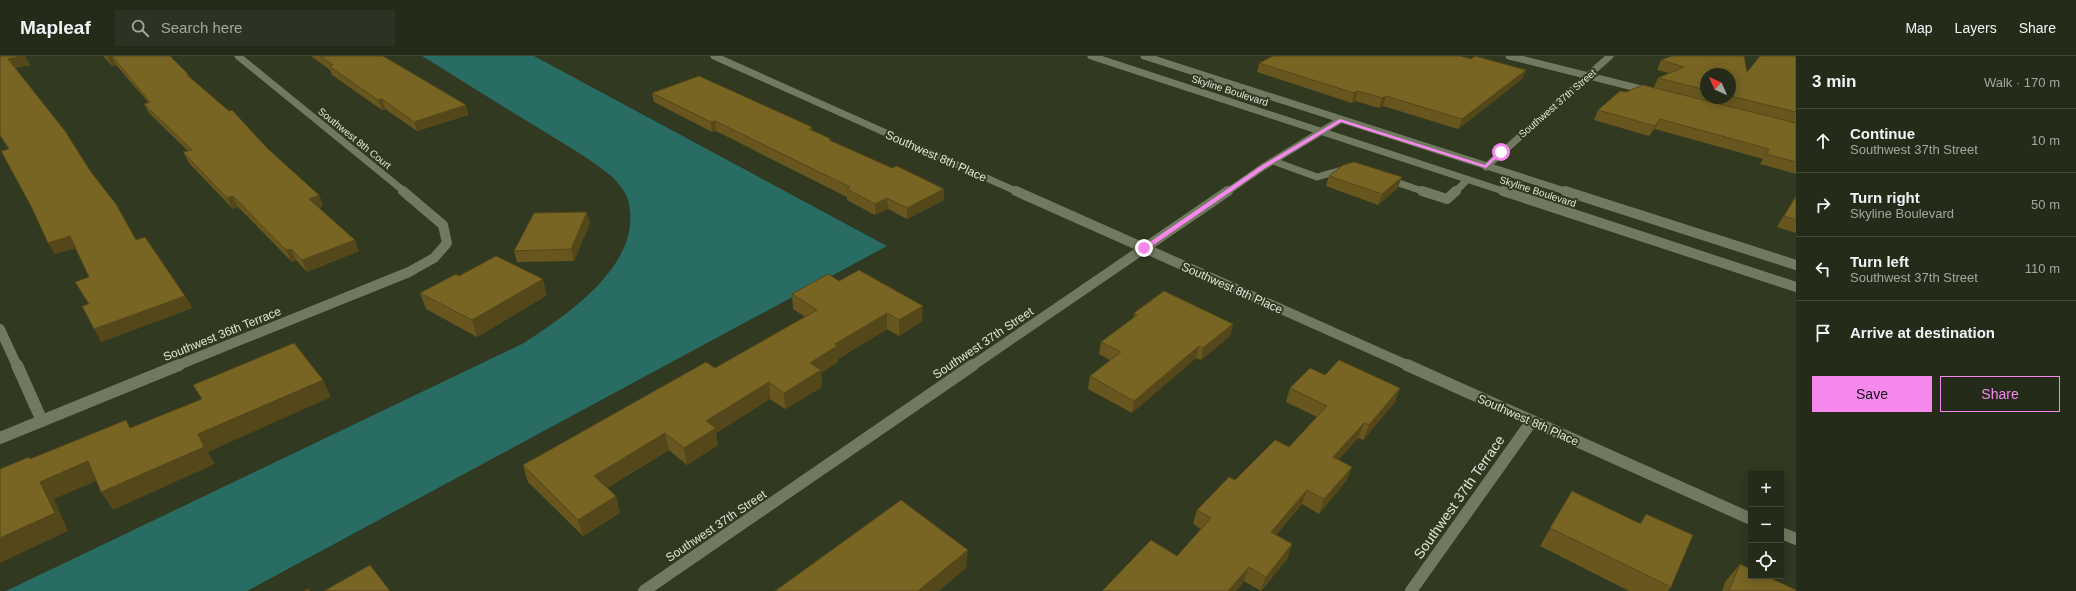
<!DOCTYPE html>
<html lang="en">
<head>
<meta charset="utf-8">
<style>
  :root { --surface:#252b19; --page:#2d3322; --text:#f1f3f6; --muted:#a3a7a2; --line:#424738; --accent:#f688ed }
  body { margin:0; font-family:Helvetica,sans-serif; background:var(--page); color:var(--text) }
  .controls { position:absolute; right:12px; bottom:12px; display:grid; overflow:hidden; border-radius:0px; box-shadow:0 2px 10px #0003 }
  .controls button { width:36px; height:36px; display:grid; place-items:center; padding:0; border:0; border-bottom:1px solid var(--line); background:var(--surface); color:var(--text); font:20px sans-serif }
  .compass { position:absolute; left:1700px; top:12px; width:36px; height:36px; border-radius:50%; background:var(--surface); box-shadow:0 2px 10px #0003; rotate:315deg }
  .stop { position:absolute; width:12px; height:12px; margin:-9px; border:3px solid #f688ed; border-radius:50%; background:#fff }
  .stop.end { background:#f688ed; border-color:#fff; box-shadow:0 1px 4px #0008 }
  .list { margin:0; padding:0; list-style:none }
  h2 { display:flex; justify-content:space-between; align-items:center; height:52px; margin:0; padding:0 16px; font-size:17px }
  h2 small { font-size:13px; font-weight:400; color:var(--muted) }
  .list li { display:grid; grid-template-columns:26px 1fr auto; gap:12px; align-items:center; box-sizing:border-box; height:64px; padding:0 16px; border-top:1px solid var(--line) }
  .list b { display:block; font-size:15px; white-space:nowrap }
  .list p { margin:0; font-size:13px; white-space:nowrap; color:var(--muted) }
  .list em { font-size:13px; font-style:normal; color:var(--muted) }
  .actions { display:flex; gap:8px; padding:12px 16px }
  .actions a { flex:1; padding:9px 0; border:1px solid var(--accent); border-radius:0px; text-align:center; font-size:14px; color:var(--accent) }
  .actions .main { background:var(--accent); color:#111 }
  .icon { flex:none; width:22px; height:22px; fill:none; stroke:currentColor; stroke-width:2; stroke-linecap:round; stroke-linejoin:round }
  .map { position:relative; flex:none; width:1796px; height:535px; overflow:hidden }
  header { display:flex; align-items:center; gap:24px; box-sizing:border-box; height:56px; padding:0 20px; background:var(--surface); border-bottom:1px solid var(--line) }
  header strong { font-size:19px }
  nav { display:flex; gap:22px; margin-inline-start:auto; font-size:14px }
  .search { width:280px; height:36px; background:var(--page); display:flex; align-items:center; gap:10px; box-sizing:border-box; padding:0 14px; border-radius:0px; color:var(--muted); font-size:15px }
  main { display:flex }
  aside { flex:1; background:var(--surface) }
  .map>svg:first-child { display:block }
  .water { fill:#286c64 }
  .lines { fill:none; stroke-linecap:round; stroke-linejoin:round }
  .service-far1 { stroke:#717a60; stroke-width:7 }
  .service { stroke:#717a60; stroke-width:10 }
  .minor-far2 { stroke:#717a60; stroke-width:7 }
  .minor-far1 { stroke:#717a60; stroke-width:10 }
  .minor { stroke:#717a60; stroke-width:12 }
  .tertiary-far1 { stroke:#717a60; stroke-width:7 }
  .tertiary { stroke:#717a60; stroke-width:10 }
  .wall { fill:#67571f; fill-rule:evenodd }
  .shaded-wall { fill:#544719 }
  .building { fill:#786524; stroke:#544719 }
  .route { fill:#f688ed }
  .labels { text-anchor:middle; stroke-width:4; stroke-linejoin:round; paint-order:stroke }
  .far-street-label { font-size:10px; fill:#e1e6d7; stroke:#313921 }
  .street-label { font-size:12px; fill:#e1e6d7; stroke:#313921 }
  .near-street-label { font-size:14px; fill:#e1e6d7; stroke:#313921 }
</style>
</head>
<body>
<header>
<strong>Mapleaf</strong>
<div class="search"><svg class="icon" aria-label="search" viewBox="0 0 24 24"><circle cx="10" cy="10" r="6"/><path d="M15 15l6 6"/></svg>Search here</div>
<nav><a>Map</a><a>Layers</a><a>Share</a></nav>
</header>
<main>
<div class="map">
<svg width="1796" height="535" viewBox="0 0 1796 535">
  <rect width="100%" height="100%" fill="#313921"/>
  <path class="water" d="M422,0H534L887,190L247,535H6L524,287C568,258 645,207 628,144C626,136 617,125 611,120C590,102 564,88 540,73C500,49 461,24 422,0Z"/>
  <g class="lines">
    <path class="service-far1" d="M1273,105L1317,121L1349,112
      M1387,123L1425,136
      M1455,136L1467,124"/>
    <path class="service" d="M1422,135L1447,143L1456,135"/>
    <path class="minor-far2" d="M238,0L405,136
      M714,0L1018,136
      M1509,0L1649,35
      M1486,111L1610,0
      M1227,136L1263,111L1340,64"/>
    <path class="minor-far1" d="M1016,135L1409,310
      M0,273L17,310
      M176,310L409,216L434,202L447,187L443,169L403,135
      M972,310L1228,135"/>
    <path class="minor" d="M17,309L42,365
      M1407,309L1751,463
      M0,382L179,309
      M1781,477L1796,483
      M644,535L973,309
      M1411,535L1532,365"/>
    <path class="tertiary-far1" d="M1091,0L1506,136
      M1144,0L1568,136"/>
    <path class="tertiary" d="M1503,135L1796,231
      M1565,135L1796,209"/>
  </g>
  <path class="wall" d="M0,0H25L30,9L15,12L91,116L136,184L185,240L192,252L101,286L89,248V221L75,192L55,198L48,187L9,93L0,80Z
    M103,0H170L188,18L190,21L268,93L319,139L323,150L319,152L359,195L307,216L296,204L292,206L238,151L233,153L189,107L183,96L188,95L149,57L144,48L148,46L116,9L112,10Z
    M311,0H383L466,49L468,59L417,75L385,53L382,54L332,19L330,14Z
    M1796,0V118L1760,108L1763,103L1655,73L1649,80L1594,64L1598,54L1626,36L1654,31L1658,22L1669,17L1657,14L1661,4L1747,16ZM1706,18H1730V42H1706Z
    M1471,3L1526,14L1522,23L1458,73L1383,50L1379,52L1355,45L1352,47L1257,16L1259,7Z
    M652,37L812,71V74L831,83V85L944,144L907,163L888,153L875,159L847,144V141L716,75L712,76L654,46Z
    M1329,120L1398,132L1378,149L1326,130Z
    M1796,140V177L1777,171Z
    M590,167L574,205L517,206L514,195Z
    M459,220L547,239L477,281L426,253L420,237Z
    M839,225L922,265L899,280L887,273L838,303V306L821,317L822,331L785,353L770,343L716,377L718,389L687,409L669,394L607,432L616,440L620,457L583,480L528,426L523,409L715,312L805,261L793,253L792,238Z
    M1134,257L1233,268L1230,280L1201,304L1196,302L1132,357L1088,333L1090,320L1110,304L1099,298L1101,286L1133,262Z
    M1325,319L1400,332L1395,346L1363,384L1358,382L1338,404L1352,411L1346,425L1319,458L1302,448L1276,479L1292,488L1287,503L1261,535L1244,525L1236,535H1102L1177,500L1201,473L1193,468L1197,454L1289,391L1317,361L1286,346L1290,332Z
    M1572,435L1640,467L1646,458L1671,531L1668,535H1629L1540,490Z
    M1740,508L1796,535H1722L1725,526Z"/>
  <path class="shaded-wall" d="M22,0H25L30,9L13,12L8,3Z
    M107,0H112L116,9L112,10Z
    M1526,14L1522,23L1458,73L1462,63Z
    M1358,35L1355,45L1352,47L1354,37Z
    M1386,40L1383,50L1379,52L1382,42Z
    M382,43L385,53L382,54L378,44Z
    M466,49L468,59L417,75L414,66Z
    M1660,63L1655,73L1649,80L1655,70Z
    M715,65L716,75L712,76L711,66Z
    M1402,121L1398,132L1378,149L1382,138Z
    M944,133V144L907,163V152Z
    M319,139L323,150L313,154L309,143Z
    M233,140L238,151L233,153L227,142Z
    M887,142L888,153L875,159V148Z
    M587,156L590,167L574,205L571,193Z
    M70,180L77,192L55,198L48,187Z
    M355,184L359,195L307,216L302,204Z
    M291,193L296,204L292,206L286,194Z
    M543,223L547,239L477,281L472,264Z
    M185,240L192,252L101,286L94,273Z
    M923,250L922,265L899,280V264Z
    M887,257V273L838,303V306L821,317L822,331L785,353L784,337L810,307L835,288Z
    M1233,268L1230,280L1201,304L1203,292Z
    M1199,290L1196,302L1132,357L1134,345Z
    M323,324L331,341L208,396L215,408L113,454L101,436L198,378Z
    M769,326L770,343L716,377L718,389L687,409L684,392L706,365Z
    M1400,332L1395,346L1363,384L1369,369Z
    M1364,367L1358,382L1328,416L1333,401Z
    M665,377L669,394L598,437L594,420Z
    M88,405L101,423L54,443L68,475L0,507V482L40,426Z
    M1352,411L1346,425L1319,458L1324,443Z
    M1307,434L1302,448L1265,491L1271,476Z
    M616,440L620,457L583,480L578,464Z
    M1292,488L1287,503L1260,535L1266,521Z
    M968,494L966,512L939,535H918Z
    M1249,511L1244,525L1236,535H1228Z"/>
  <path class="building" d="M0,0H22L8,3L65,75L91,116L116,148L136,184L145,181L185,240L94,273L82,250L89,248L75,226L89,221L70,180L48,187L32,152L1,95L9,93L0,79Z
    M112,0H170L188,18L187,19L229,55L232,54L268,93L319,139L309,143L355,184L302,204L291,193L286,194L233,140L227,142L183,96L192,94L144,48L150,46Z
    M320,0H383L466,49L414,66L382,43L378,44L329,10L333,9Z
    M1273,0H1460L1471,3L1475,0L1526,14L1462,63L1386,40L1382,42L1358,35L1354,37L1259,7Z
    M1672,0H1744L1747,16L1760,0H1796V56L1730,40V18H1706V34L1658,22L1684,11L1661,4Z
    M699,20L812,71L809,73L831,83L829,84L892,112L897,110L944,133L907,152L887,142L875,148L847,133L850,131L715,65L711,66L652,37Z
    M1643,29L1796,67V106L1766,98L1769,93L1660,63L1655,70L1598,54L1620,35L1626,36Z
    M1354,106L1402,121L1382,138L1329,120L1343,109Z
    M1796,140V164L1784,160Z
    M587,156L571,193L514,195L534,157Z
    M496,200L543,223L472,264L420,237L456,218L459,220Z
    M859,214L923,250L899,264L887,257L835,288L837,290L810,307L821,314L784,337L769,326L706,365L716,372L684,392L665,377L594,420L616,440L578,464L523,409L706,306L715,312L817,254L792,238L828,218L839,225Z
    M1164,235L1233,268L1203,292L1199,290L1134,345L1090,320L1121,296L1101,286L1137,259L1134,257Z
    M294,287L323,324L198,378L204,391L101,436L88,405L40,426L55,457L0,482V413L29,401L30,403L126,364L130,372L202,343L193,329Z
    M1339,304L1400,332L1369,369L1364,367L1333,401L1352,411L1324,443L1307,434L1271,476L1292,488L1266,521L1249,511L1228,535H1102L1151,484L1177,500L1211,462L1197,454L1229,421L1235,424L1275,384L1289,391L1327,350L1290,332L1310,312L1325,319Z
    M1572,435L1641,468L1646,458L1693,479L1671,531L1550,472Z
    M901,444L968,494L918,535H775Z
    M1740,508L1751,513V520H1766L1796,534V535H1729Z
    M370,509L390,535H324Z
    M308,533L310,535H304Z"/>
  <path class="route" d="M1340,63L1485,109L1499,95L1503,96L1486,112L1341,66L1265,112L1146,194L1141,192L1261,110Z"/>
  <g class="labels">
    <g class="far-street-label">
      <text transform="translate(1230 34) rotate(18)" y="4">Skyline Boulevard</text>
      <text transform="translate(1557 47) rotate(-41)" y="4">Southwest 37th Street</text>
      <text transform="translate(355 82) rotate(39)" y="4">Southwest 8th Court</text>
      <text transform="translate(1538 135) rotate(18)" y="4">Skyline Boulevard</text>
    </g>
    <g class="street-label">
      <text transform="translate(936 100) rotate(24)" y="4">Southwest 8th Place</text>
      <text transform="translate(1232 232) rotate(24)" y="4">Southwest 8th Place</text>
      <text transform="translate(222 278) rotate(-22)" y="4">Southwest 36th Terrace</text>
      <text transform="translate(983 287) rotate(-34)" y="4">Southwest 37th Street</text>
      <text transform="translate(1528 364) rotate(24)" y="4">Southwest 8th Place</text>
      <text transform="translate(716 470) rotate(-34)" y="4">Southwest 37th Street</text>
    </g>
    <g class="near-street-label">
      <text transform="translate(1459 441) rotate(-55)" y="5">Southwest 37th Terrace</text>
    </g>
  </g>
</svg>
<div class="controls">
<button>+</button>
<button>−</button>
<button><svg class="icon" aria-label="locate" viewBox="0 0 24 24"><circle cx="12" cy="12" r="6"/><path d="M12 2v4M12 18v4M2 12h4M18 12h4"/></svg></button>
</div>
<svg class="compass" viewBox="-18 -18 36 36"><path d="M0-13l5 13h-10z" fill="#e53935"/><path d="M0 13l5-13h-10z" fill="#a3a7a2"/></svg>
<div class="stop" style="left:1501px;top:96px"></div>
<div class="stop end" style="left:1144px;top:192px"></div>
</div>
<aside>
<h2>3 min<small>Walk · 170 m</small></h2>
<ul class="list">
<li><svg class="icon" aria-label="ahead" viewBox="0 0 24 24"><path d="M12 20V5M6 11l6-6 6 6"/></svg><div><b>Continue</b><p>Southwest 37th Street</p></div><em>10 m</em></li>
<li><svg class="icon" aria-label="right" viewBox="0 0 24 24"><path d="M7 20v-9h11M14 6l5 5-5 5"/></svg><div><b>Turn right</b><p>Skyline Boulevard</p></div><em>50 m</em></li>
<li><svg class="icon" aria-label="left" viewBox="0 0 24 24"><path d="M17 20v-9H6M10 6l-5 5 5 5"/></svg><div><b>Turn left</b><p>Southwest 37th Street</p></div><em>110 m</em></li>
<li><svg class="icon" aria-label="arrive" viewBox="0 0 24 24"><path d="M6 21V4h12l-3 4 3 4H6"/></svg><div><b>Arrive at destination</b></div></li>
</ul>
<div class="actions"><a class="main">Save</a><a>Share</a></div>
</aside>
</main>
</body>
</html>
